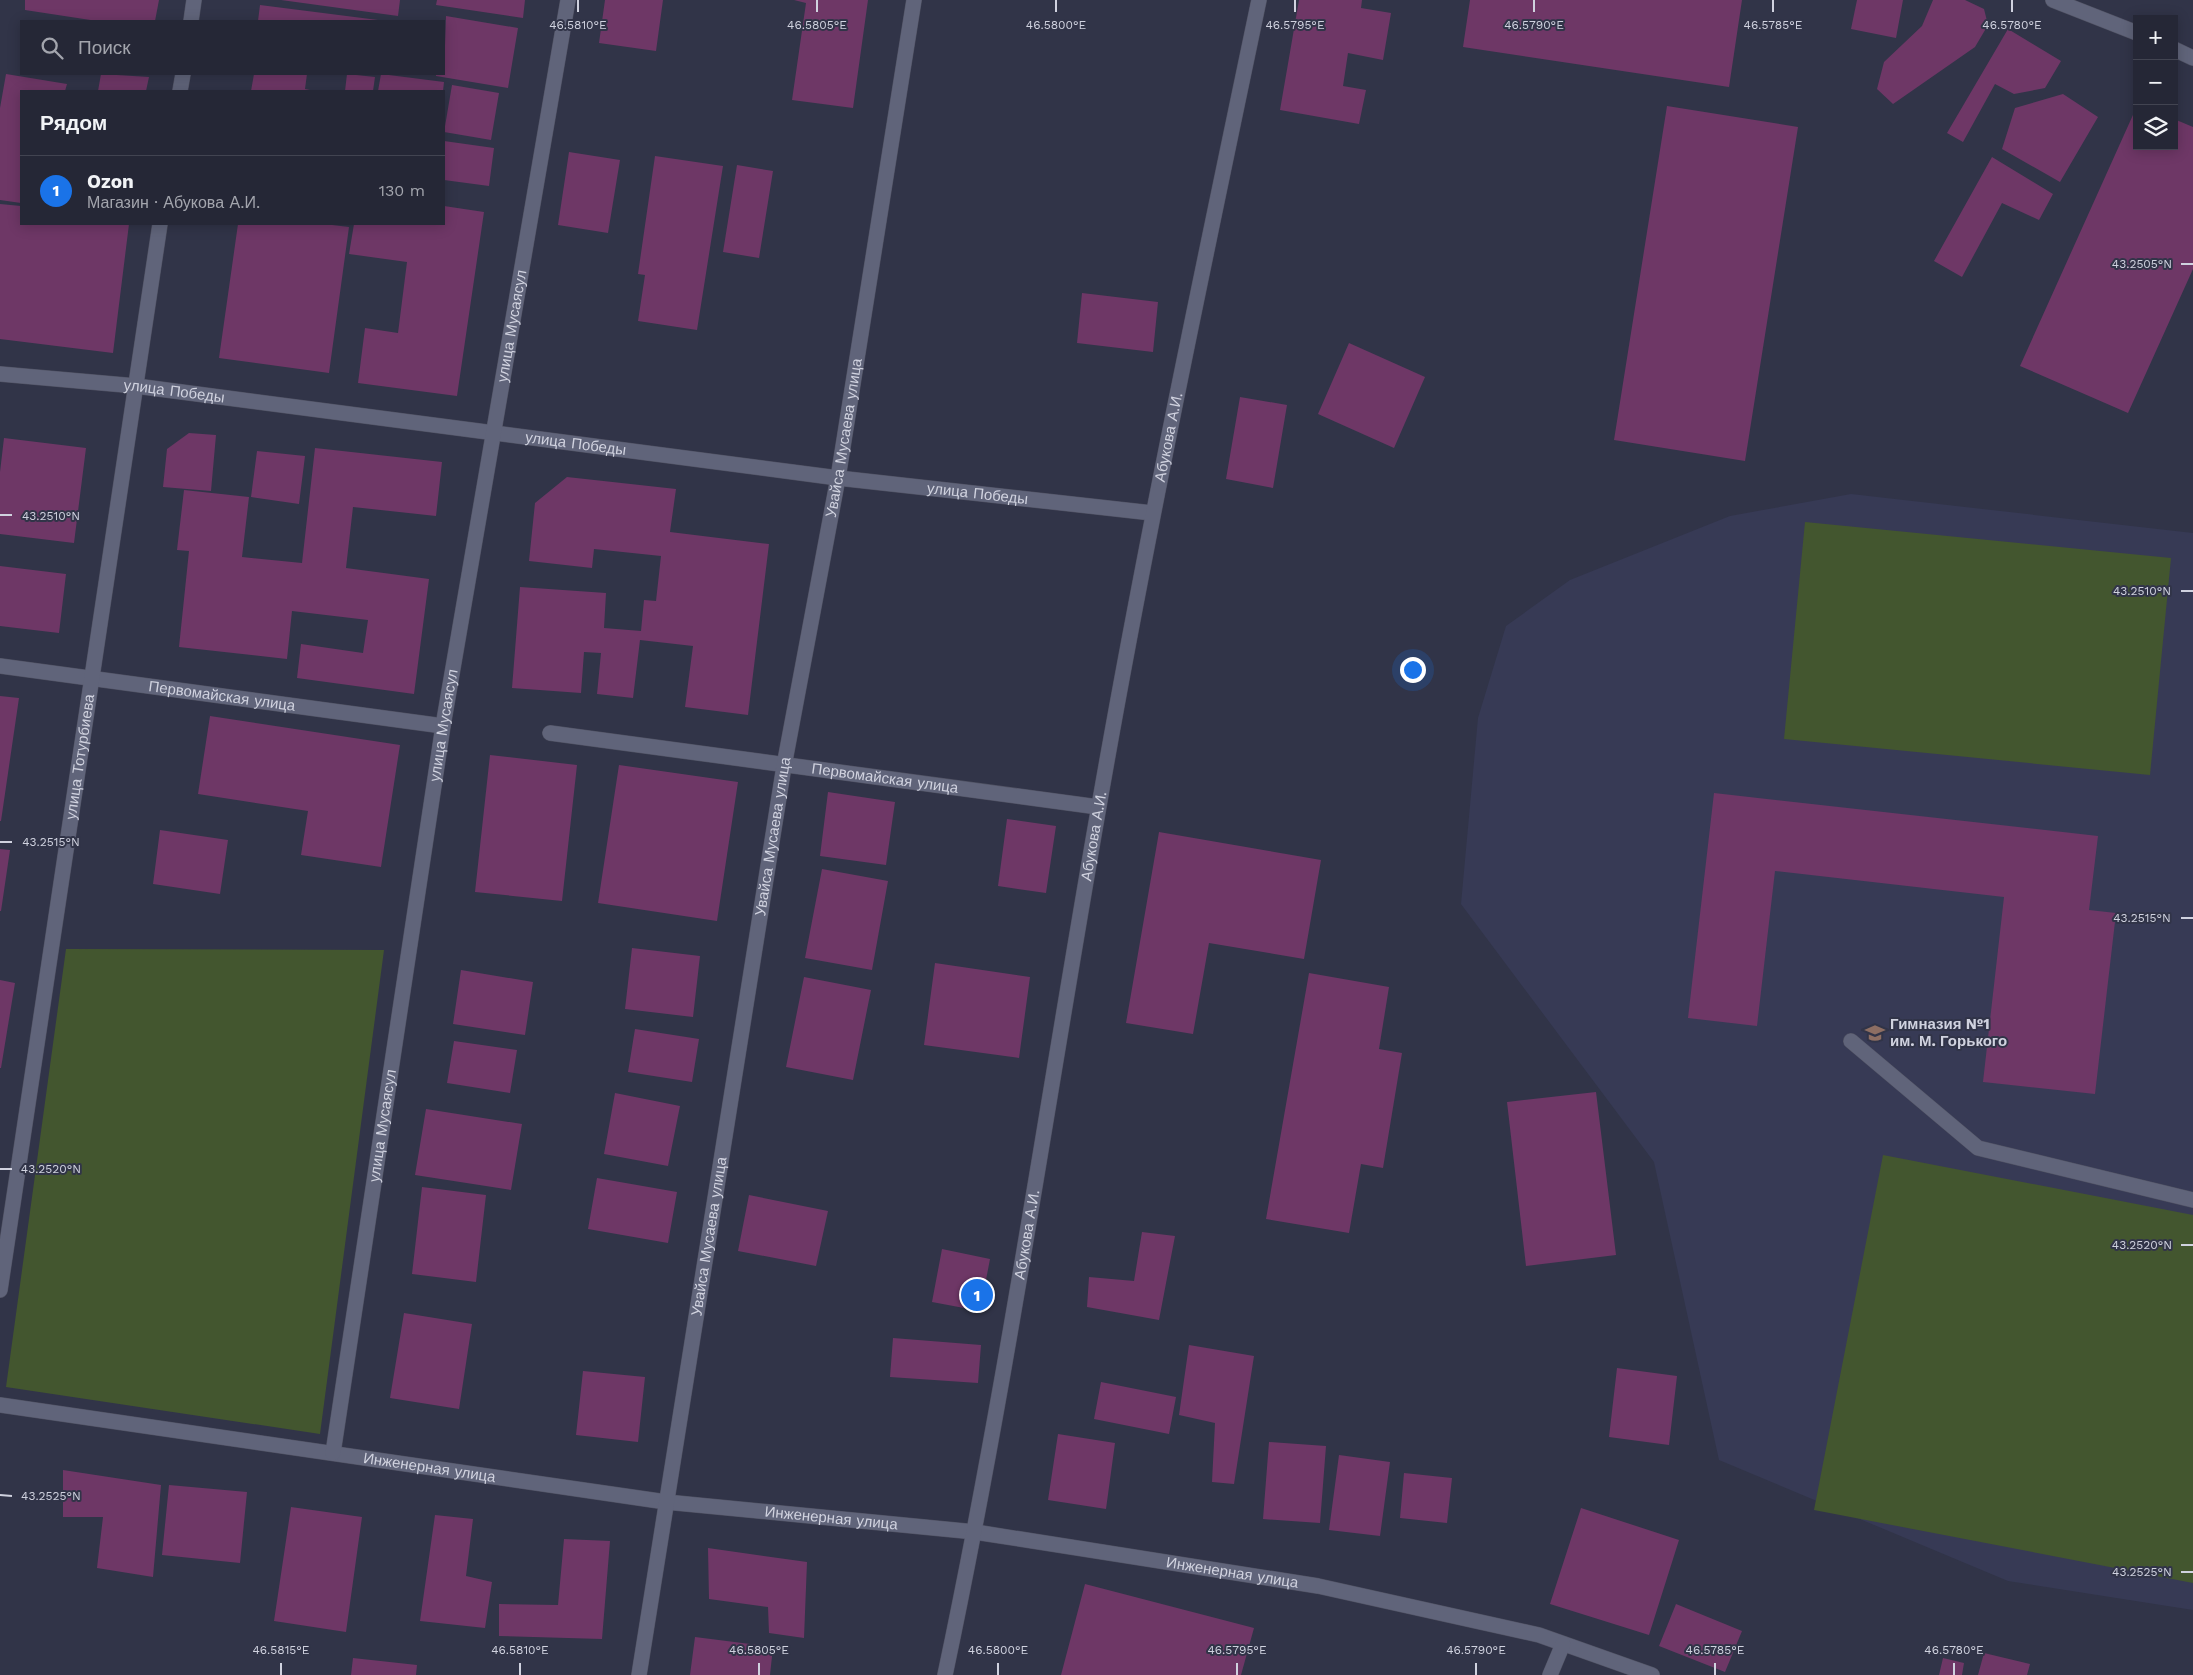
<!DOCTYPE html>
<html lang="ru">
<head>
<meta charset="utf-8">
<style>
  :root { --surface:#252736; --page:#313342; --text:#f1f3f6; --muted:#a3a5ad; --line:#424451; --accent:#1a73e8 }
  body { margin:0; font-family:"Work Sans",sans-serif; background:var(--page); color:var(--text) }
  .controls { position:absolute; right:15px; top:15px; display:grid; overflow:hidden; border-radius:0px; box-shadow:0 2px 12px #0003 }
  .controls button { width:45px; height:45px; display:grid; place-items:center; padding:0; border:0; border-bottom:1px solid var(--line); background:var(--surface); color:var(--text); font:25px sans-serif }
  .you { position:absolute; left:1412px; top:669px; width:18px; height:18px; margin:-12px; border:4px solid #fff; border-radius:50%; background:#1a73e8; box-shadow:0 0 0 8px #1a73e833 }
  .badge { display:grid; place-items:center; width:32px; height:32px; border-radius:50%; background:var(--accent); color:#fff; font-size:16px; font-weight:700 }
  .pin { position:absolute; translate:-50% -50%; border:2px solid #fff; box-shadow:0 1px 5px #0006 }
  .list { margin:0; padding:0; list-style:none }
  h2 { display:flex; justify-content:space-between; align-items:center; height:65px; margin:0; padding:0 20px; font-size:21px }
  h2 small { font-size:16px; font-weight:400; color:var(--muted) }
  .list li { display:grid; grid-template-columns:32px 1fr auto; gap:15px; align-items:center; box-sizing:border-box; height:70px; padding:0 20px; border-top:1px solid var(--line) }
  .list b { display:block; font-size:19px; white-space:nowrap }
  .list p { margin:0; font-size:16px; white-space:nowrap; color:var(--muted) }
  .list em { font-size:16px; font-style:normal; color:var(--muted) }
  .icon { flex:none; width:28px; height:28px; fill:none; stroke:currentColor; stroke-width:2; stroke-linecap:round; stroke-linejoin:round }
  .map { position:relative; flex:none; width:2193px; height:1675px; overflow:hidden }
  .search { position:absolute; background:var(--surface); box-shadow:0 2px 12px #0003; left:20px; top:20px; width:425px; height:55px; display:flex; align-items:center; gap:12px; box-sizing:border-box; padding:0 18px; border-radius:0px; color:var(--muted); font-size:19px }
  .panel { position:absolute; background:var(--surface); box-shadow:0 2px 12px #0003; left:20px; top:90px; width:425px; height:135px; border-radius:0px }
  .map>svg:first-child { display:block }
  .built { fill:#373a55 }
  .green { fill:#43562f }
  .building { fill:#6e3766 }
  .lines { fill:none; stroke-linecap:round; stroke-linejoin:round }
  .lane-casing { stroke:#505263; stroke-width:16 }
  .street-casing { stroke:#505263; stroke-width:16 }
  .lane { stroke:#60647a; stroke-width:15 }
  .street { stroke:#60647a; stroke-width:15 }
  .ticks { fill:none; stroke:#d0d2df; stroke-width:2 }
  .labels { text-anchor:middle; stroke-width:4; stroke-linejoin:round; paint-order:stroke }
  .street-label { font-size:15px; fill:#d0d2df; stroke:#313448 }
  .poi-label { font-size:15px; font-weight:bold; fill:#d0d2df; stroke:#313448; text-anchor:start }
  .ticks-label { font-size:12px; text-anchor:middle; fill:#d0d2df; stroke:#313448; stroke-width:4; stroke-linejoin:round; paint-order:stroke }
</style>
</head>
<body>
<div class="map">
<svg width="2193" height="1675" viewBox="0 0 2193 1675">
  <rect width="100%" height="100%" fill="#313448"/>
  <path class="built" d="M1851,494L2193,533V1610L2008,1581L1719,1460L1654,1162L1461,904L1478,718L1506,626L1570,580L1730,516Z"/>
  <path class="green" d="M1805,522L2171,558L2150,775L1784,739Z
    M66,949L384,950L320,1434L6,1387Z
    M1883,1155L2193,1215V1583L1814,1510Z"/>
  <path class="building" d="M25,0H159L155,21H97L25,10Z
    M281,0H400L398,16Z
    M437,0H525L523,18L436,5Z
    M605,0H663L656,51L599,43Z
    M794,0H868L853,108L792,100L806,3Z
    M1299,0H1362L1361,8L1391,13L1383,60L1348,53L1343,86L1366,90L1359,124L1280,110Z
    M1470,0H1742L1729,87L1463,47Z
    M1857,0H1903L1896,38L1851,29Z
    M1933,0H1965L1984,9L1988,25L1975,47L1893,104L1877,89L1884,62L1922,26Z
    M260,5L378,20V21H258Z
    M446,16L518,28L508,88L436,76V74H444Z
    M2008,29L2061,61L2045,88L2014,94L1995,84L1963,142L1947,133Z
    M6,74L67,84L65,91H21V203L0,200V108Z
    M101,74L149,77L146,91H98Z
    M254,74H307L305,89L315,91H251Z
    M347,74L375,77L373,91H345Z
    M381,74L444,82L443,91H378Z
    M452,85L499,93L491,140L444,132Z
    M2063,94L2098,117L2060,182L2002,149L2015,108Z
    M1667,106L1798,127L1745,461L1614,440Z
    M2137,106V146H2174V119L2193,127V269L2128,413L2020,366Z
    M444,141L494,148L489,186L444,180Z
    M569,152L620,160L608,233L558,225Z
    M655,156L723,166L697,330L638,321L645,275L638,274Z
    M1992,157L2053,194L2039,220L2002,203L1962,277L1934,261Z
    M737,165L773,171L759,258L723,252Z
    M0,204L21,206V224H129L113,353L0,339Z
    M444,206L484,212L457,396L358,383L365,328L398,333L407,262L349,254L354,224H444Z
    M238,224H324L349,227L329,373L219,358Z
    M1082,293L1158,302L1153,352L1077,343Z
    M1349,343L1425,377L1394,448L1318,414Z
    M1240,397L1287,405L1273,488L1226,479Z
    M189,433L216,435L211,491L163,487L167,449Z
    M4,438L86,448L74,543L0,534V472Z
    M315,448L442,462L436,516L353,507L346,568L429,579L414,694L297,678L301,644L363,653L368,620L292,611L287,659L179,647L189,551L177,550L184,490L249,497L242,557L302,563Z
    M257,451L305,456L299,504L251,497Z
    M567,477L676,489L670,532L769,544L748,715L685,707L693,646L640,640L633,698L597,694L601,653L584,652L581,693L512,688L520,587L606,593L604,628L641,631L644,600L656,601L661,556L594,549L592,568L529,561L535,503Z
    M0,566L66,574L59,633L0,626Z
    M0,696L19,698L1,821H0Z
    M210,716L400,745L381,867L301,855L308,811L198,794Z
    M490,755L577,765L562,901L475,892Z
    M619,765L738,782L717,921L598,903Z
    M828,792L895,802L886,865L820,856Z
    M1714,793L2098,836L2089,910L2116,913L2095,1094L1983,1082L2004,897L1775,871L1757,1026L1688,1018Z
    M1007,819L1056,826L1046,893L998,886Z
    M160,830L228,840L220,894L153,884Z
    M1159,832L1321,860L1304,959L1209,943L1193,1034L1126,1023Z
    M0,849L10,850L1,911H0Z
    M822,869L888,881L872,970L805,958Z
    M632,948L700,956L693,1017L625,1009Z
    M935,963L1030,977L1019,1058L924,1045Z
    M461,970L533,982L525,1035L453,1024Z
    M1309,973L1389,987L1379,1049L1402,1053L1383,1168L1361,1164L1349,1233L1266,1219Z
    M804,977L871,990L853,1080L786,1067Z
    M0,980L15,983L1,1068H0Z
    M635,1029L699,1039L692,1082L628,1072Z
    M454,1041L517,1050L510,1093L447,1083Z
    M1596,1092L1616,1255L1526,1266L1507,1102Z
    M615,1093L680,1106L668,1166L604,1154Z
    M426,1109L522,1124L511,1190L415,1175Z
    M597,1178L677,1192L668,1243L588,1229Z
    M422,1187L486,1195L476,1282L412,1274Z
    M749,1195L828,1211L816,1266L738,1251Z
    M1142,1232L1175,1236L1159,1320L1087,1307L1089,1277L1134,1281Z
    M942,1249L990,1259L980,1311L932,1302Z
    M404,1313L472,1324L459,1409L390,1398Z
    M893,1338L981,1345L978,1383L890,1377Z
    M1189,1345L1254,1356L1234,1484L1212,1482L1215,1423L1179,1415Z
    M1617,1368L1677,1376L1669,1445L1609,1437Z
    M583,1371L645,1377L638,1442L576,1435Z
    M1101,1382L1176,1397L1169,1434L1094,1419Z
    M1058,1434L1115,1443L1106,1509L1048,1500Z
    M1269,1442L1326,1446L1320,1523L1263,1519Z
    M1339,1455L1390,1462L1380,1536L1329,1530Z
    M63,1470L161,1485L153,1577L97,1568L103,1517H63Z
    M1404,1473L1452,1478L1447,1523L1400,1518Z
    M169,1485L247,1492L240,1563L162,1555Z
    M291,1507L362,1517L346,1632L274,1621Z
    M1581,1508L1679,1540L1649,1635L1550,1604Z
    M435,1515L473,1519L466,1576L492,1582L485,1628L420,1621Z
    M564,1539L610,1541L602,1639L499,1636V1604L558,1605Z
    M708,1548L807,1562L804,1638L769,1633L768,1607L709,1599Z
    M1085,1584L1254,1628L1241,1675H1061Z
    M1676,1604L1742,1631L1725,1672L1659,1646Z
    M695,1637L773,1647L770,1675H690Z
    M1984,1653L2030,1664L2027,1675H1978Z
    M353,1658L417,1665L416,1675H351Z
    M1943,1658L1964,1663L1962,1675H1939Z"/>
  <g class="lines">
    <defs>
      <g id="lane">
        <path id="s1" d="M550,733L1098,807"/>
      </g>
      <g id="street">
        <path d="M2053,0L2137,33"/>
        <path d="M191,21L194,0"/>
        <path d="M2174,49L2193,58"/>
        <path d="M180,91L183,74"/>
        <path id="s2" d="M0,374L136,386L838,478L1152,513"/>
        <path id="s3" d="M0,666L443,726"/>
        <path d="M1851,1041L1978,1148L2193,1200"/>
        <path id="s4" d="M0,1290L160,224"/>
        <path id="s5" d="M0,1405L666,1502L975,1532L1318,1586L1539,1635L1652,1675"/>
        <path id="s6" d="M333,1453L443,726L568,0"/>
        <path id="s7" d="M639,1675L784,766L838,478L914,0"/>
        <path id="s8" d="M945,1675C1006,1387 1048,1096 1099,806C1146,536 1203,268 1259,0"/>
        <path d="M1550,1675L1563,1644"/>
      </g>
    </defs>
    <use href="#lane" class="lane-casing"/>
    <use href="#street" class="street-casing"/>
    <use href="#lane" class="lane"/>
    <use href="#street" class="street"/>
  </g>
  <path class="ticks" d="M578,12V0M817,12V0M1056,12V0M1295,12V0M1534,12V0M1773,12V0M2012,12V0M2181,264H2193M0,515H12M2181,591H2193M0,842H12M2181,918H2193M0,1169H12M2181,1245H2193M0,1495L12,1496M2181,1572H2193M281,1675V1663M520,1675V1663M759,1675V1663M998,1675V1663M1237,1675V1663M1476,1675V1663M1715,1675V1663M1954,1675V1663"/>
  <defs>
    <symbol id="school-bare" viewBox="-9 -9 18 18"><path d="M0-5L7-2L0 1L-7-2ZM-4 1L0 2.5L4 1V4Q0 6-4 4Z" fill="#8d6e63" stroke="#313448" stroke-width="2.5" paint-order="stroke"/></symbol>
  </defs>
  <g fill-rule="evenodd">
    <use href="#school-bare" x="1861" y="1019" width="28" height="28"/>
  </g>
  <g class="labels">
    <g class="street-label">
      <text dy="5" stroke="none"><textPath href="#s6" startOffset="1141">улица Мусаясул</textPath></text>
      <text dy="5" stroke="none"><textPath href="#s2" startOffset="175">улица Победы</textPath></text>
      <text dy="5" stroke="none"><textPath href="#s7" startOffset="1254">Увайса Мусаева улица</textPath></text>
      <text dy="5" stroke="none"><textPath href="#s8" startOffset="1258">Абукова А.И.</textPath></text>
      <text dy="5" stroke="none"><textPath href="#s2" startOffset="580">улица Победы</textPath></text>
      <text dy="5" stroke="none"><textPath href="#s2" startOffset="985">улица Победы</textPath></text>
      <text dy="5" stroke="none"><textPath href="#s3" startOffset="224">Первомайская улица</textPath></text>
      <text dy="5" stroke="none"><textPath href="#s6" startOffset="736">улица Мусаясул</textPath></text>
      <text dy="5" stroke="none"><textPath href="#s4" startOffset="539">улица Тотурбиева</textPath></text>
      <text dy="5" stroke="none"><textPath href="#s1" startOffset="338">Первомайская улица</textPath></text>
      <text dy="5" stroke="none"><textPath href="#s8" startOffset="852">Абукова А.И.</textPath></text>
      <text dy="5" stroke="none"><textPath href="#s7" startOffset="849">Увайса Мусаева улица</textPath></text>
      <text dy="5" stroke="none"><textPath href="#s6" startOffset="331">улица Мусаясул</textPath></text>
      <text dy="5" stroke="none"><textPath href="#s8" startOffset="448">Абукова А.И.</textPath></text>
      <text dy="5" stroke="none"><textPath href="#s7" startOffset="444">Увайса Мусаева улица</textPath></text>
      <text dy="5" stroke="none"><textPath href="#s5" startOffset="434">Инженерная улица</textPath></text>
      <text dy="5" stroke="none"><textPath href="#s5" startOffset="839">Инженерная улица</textPath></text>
      <text dy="5" stroke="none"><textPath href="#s5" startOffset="1244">Инженерная улица</textPath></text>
    </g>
    <g class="poi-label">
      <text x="1890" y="1029">Гимназия №1<tspan x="1890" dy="17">им. М. Горького</tspan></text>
    </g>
  </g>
  <g class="ticks-label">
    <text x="578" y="29">46.5810°E</text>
    <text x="817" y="29">46.5805°E</text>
    <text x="1056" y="29">46.5800°E</text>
    <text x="1295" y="29">46.5795°E</text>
    <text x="1534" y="29">46.5790°E</text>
    <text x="1773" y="29">46.5785°E</text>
    <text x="2012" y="29">46.5780°E</text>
    <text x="2142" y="268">43.2505°N</text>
    <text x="51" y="520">43.2510°N</text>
    <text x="2142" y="595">43.2510°N</text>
    <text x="51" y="846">43.2515°N</text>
    <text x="2142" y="922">43.2515°N</text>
    <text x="51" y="1173">43.2520°N</text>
    <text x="2142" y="1249">43.2520°N</text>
    <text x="51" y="1500">43.2525°N</text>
    <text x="2142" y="1576">43.2525°N</text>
    <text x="281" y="1654">46.5815°E</text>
    <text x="520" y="1654">46.5810°E</text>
    <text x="759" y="1654">46.5805°E</text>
    <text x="998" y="1654">46.5800°E</text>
    <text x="1237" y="1654">46.5795°E</text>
    <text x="1476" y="1654">46.5790°E</text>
    <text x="1715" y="1654">46.5785°E</text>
    <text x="1954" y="1654">46.5780°E</text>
  </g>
</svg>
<div class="controls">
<button>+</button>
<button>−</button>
<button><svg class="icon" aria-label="layers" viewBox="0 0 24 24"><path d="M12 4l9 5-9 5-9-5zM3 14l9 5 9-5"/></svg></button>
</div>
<div class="you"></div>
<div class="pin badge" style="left:977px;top:1295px">1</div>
<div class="search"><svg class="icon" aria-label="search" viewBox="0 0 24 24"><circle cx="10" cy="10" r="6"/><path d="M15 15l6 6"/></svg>Поиск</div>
<section class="panel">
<h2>Рядом<small></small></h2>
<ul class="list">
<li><span class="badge">1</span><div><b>Ozon</b><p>Магазин · Абукова А.И.</p></div><em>130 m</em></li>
</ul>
</section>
</div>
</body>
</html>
